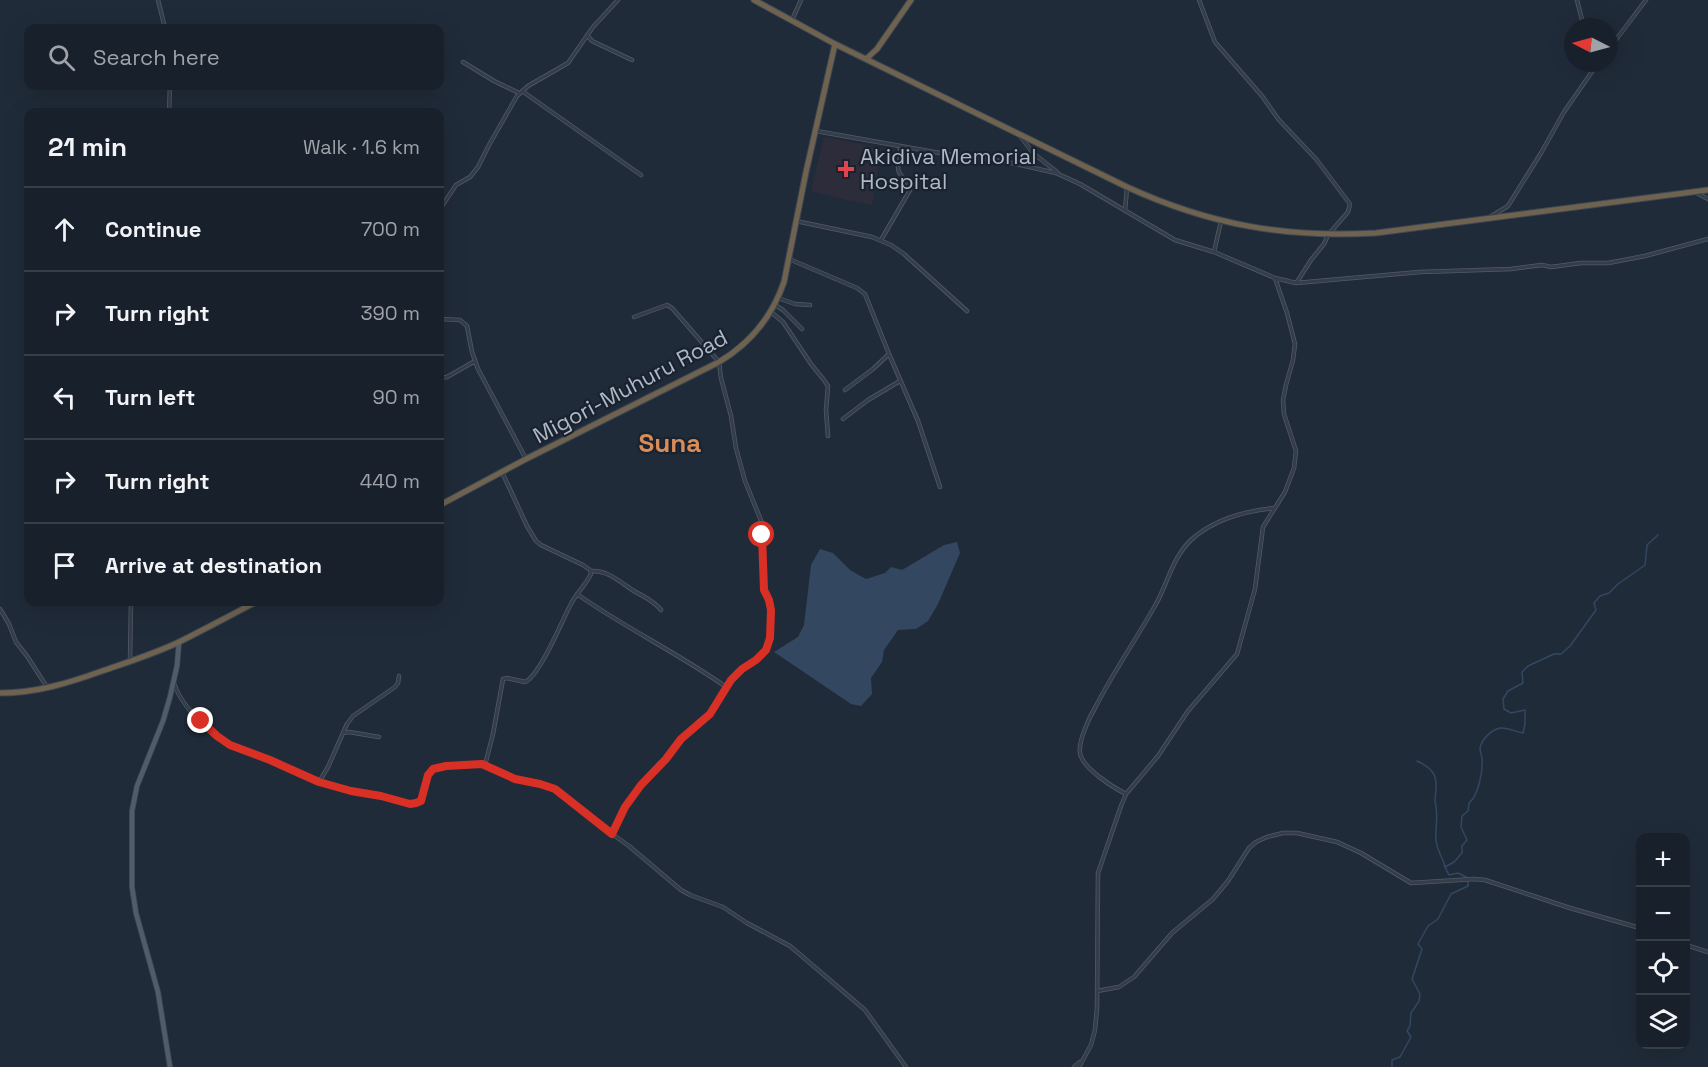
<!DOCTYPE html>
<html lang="en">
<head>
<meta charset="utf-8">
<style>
  :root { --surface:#18202b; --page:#252d37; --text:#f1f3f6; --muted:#9fa3a9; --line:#363e47 }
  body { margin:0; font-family:"Space Grotesk",sans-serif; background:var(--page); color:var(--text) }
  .controls { position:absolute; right:18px; bottom:18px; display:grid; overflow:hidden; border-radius:12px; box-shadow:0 6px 24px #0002 }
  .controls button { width:54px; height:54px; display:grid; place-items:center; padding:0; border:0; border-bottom:2px solid var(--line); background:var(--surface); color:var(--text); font:30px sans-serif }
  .compass { position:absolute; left:1564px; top:18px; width:54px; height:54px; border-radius:50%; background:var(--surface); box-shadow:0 6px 24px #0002; rotate:276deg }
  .stop { position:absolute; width:18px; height:18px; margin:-14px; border:4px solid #d93025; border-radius:50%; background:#fff }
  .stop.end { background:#d93025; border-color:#fff; box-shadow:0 2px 6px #0008 }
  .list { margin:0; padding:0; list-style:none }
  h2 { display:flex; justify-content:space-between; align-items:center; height:78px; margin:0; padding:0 24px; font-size:26px }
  h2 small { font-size:20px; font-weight:400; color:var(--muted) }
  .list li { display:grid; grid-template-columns:39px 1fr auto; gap:18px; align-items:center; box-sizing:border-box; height:84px; padding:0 24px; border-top:2px solid var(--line) }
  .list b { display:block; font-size:22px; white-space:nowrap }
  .list em { font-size:20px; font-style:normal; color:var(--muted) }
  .icon { flex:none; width:33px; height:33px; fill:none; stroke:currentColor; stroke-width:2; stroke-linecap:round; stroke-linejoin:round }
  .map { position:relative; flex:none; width:1708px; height:1067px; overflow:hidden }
  .search { position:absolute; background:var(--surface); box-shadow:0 6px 24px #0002; left:24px; top:24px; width:420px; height:66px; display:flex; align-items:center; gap:15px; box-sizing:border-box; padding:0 21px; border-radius:12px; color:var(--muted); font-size:22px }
  .panel { position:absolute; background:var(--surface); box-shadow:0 6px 24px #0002; left:24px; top:108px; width:420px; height:498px; border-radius:12px }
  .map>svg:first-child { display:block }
  .medical { fill:#2d2c3a }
  .water { fill:#334761 }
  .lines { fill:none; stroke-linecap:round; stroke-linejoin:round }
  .stream { stroke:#334761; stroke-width:1.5 }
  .minor-casing { stroke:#515b67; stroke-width:4.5 }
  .major-casing { stroke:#3d4653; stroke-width:6 }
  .highway-casing { stroke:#3e4854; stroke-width:7 }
  .minor { stroke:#343d49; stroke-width:3 }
  .major { stroke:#515c69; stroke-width:4.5 }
  .highway { stroke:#6f6350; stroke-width:5 }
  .route { stroke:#d93025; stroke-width:8 }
  .health-dot { fill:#e0444e; stroke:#19222e; stroke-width:2 }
  .labels { text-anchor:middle; stroke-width:4.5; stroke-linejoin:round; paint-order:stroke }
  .poi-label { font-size:22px; fill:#aeb8c6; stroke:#19222e; text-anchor:start }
  .street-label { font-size:22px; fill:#aeb8c6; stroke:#19222e }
  .quarter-label { font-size:26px; font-weight:bold; fill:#d68d59; stroke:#19222e }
</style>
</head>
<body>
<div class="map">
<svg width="1708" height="1067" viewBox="0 0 1708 1067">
  <rect width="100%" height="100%" fill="#202b39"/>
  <path class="medical" d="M824,137L881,148L872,205L846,200L811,191Z"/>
  <path class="water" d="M957,542L960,553L938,604L928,621L916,629L898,630L884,650L882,662L871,678L872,694L861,706L851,704L774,652L798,637L804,625L811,565L820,549L833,553L850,570L866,579L885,573L891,567L902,570L944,545Z"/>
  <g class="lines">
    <path class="stream" d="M1417,761C1437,770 1438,779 1435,799C1435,805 1436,802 1436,808C1438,819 1435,830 1436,841C1438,854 1443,857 1445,867
      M1392,1067V1060L1400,1057L1411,1037L1407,1031L1410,1026L1411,1013L1419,1001L1420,994L1412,979L1422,949L1418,944L1428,926L1438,919L1451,894L1468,886V878L1458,873L1449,875L1445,867L1454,862L1462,853V846L1467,840L1461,827L1462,816L1468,811L1469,803C1479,795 1483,770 1482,758C1481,755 1480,751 1480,748C1482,739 1491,730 1500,728C1507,727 1516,732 1523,733L1525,724V710L1511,713L1504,709L1503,699L1508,691L1523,683L1522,672L1528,666L1554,654H1561L1570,646L1596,610L1594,603L1600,596L1609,593L1618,584L1645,565L1647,545L1658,535"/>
    <defs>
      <path id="minor" d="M158,0L165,28
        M1199,0L1215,42L1262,96L1279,120L1316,159L1350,204L1348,212L1328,235L1324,244L1311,260L1297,282
        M1577,0L1582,20L1593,27
        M792,20L801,0
        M1609,34L1617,38
        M587,35L592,41L632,60
        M1609,49L1646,0
        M463,62L494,81L519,93
        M522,91L641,175
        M169,112L170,86
        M816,131L934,152L1007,162L1056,173L1080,184L1175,240L1214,252
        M1021,137L1033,153L1057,172
        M1697,193L1708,199
        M440,209L456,185L470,177L478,167L489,145L517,96L528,86L568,63L593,27L618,0
        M1125,211L1127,187
        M1490,217L1508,206L1541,153L1564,112L1598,63
        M796,221L872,237L891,245L904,254L967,311
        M1221,221L1214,252L1275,278L1296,283L1420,272L1511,269L1542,265L1551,267L1581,263H1608L1645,256L1708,239
        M881,240L910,190C909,180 902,179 899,172C895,164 904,158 899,146
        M789,259L857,288L865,294L889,354L918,421L940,487
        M778,298L795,304L810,305
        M775,305L783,310L802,329
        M771,312L783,322L811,364L824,380L828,386L826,410L828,436
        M440,319L460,320L467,326L472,352L478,369L526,459
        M440,378L447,377L475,361
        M845,390L873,369L889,354
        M843,419L868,400L900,381
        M591,571C608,570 620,582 634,591C644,597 653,600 661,610
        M577,594C625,628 678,653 726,687
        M0,609L9,624L16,642L27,656L47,687
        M130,661L131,602
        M174,683C180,704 204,727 221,739C235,749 251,752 267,759C288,768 308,779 330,786C348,791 366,793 384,797C396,799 412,810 423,799L429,772L434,768L446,766L482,764L515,779L547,786L565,796L612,834L629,846L681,890L690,895L723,907L747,923L790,946L865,1010L906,1067
        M343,733L347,724L353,716L395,687L398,683L399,676
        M485,765L493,734L503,679L507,678L525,682C540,676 563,618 572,602C578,592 586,584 591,574L590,570L583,565L541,545L536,541L527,526L502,472
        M319,782L328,767L343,733L349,732L379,737
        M1126,794C1114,788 1082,768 1080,753C1078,741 1090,716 1096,706C1114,671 1137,638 1156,604C1168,582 1173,557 1191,540C1214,519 1245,511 1275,508
        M612,834L622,812L631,798L666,759L681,739L710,714L731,680L742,669L756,660L766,650L770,638L771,610L769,600L764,592L763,588L764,568L762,523L745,481L736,448L731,416L721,378L719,362L672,308L667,305L634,317
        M1686,945L1708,952
        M1097,991L1119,987L1134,977L1172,933L1213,899L1228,881L1249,848L1256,842L1267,837L1283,833H1297L1337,842L1361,853L1411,883L1474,879L1485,880L1570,908L1640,928
        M1074,1067L1080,1062
        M1079,1067L1091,1045L1095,1030L1097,1008L1098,873L1121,806L1126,794L1158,756L1188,711L1237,654L1255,589L1263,527L1285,492L1294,468L1296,451L1284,414L1283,400L1286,385L1293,360L1295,344L1287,313L1275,278"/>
      <path id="major" d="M170,1067L158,992L136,913L132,887V811L137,786L163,721L170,697L177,666L179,642"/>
      <path id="highway" d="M754,0L835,44L1127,187C1210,225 1285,238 1376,233L1708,190
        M866,59L877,49L911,0
        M440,505L526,459L719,362C751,343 772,317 784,282L806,172L835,44
        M0,693C36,693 69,683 102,671C128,662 154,654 179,642C205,629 231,615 256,602"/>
    </defs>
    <use href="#minor" class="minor-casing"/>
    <use href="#major" class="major-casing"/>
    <use href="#highway" class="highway-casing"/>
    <use href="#minor" class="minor"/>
    <use href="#major" class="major"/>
    <use href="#highway" class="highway"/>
  </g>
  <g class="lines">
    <path class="route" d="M201,721L217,736L230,745L270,760L319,782L351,791L381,796L410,804L416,803L421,801L428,775L433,769L446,766L482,764L515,779L540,784L555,789L612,834L625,807L641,785L666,759L681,739L710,714L731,680L742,669L756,660L766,650L770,638L771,610L769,600L764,590L762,535"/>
  </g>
  <path class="health-dot" d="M843 160h6v6h6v6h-6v6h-6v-6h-6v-6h6z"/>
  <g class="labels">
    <g class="poi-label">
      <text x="860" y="164">Akidiva Memorial<tspan x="860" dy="25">Hospital</tspan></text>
    </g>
    <g class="street-label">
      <text transform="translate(630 386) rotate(-28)" y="8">Migori-Muhuru Road</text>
    </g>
    <g class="quarter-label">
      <text x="670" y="452">Suna</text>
    </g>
  </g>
</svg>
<div class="controls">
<button>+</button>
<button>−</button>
<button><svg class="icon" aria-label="locate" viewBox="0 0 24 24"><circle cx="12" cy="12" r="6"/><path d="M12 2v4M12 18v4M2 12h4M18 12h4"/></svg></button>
<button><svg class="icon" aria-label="layers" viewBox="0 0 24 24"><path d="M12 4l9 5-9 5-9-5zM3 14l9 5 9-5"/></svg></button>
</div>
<svg class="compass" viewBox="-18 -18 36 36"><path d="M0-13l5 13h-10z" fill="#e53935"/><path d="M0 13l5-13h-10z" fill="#9fa3a9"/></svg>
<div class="stop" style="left:762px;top:535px"></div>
<div class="stop end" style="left:201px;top:721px"></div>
<div class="search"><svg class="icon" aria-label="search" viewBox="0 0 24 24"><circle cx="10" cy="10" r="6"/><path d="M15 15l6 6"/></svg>Search here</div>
<section class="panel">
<h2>21 min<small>Walk · 1.6 km</small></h2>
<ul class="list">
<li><svg class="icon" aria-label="ahead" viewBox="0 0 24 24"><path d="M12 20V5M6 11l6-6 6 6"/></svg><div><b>Continue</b></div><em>700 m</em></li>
<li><svg class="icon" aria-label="right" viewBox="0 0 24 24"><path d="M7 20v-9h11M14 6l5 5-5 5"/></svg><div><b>Turn right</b></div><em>390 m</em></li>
<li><svg class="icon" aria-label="left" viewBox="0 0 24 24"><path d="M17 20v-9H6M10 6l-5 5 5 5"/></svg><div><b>Turn left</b></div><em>90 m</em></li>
<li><svg class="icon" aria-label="right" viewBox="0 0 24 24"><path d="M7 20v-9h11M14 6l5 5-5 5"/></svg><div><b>Turn right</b></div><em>440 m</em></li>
<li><svg class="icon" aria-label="arrive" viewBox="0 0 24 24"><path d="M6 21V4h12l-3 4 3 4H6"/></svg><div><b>Arrive at destination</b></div></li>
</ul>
</section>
</div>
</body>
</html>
